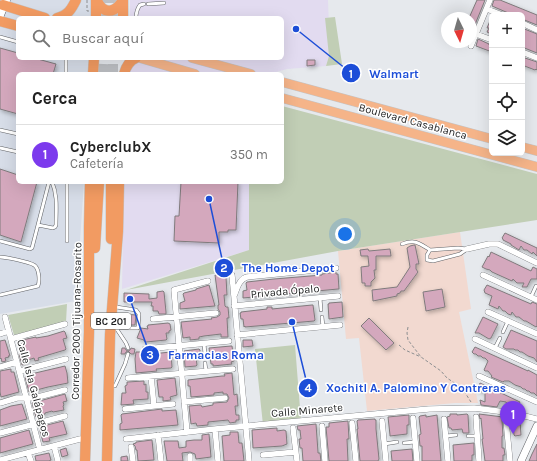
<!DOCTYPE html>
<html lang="es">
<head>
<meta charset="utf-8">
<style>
  :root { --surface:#fff; --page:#f6f6f6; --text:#222; --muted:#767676; --line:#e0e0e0; --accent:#7c3aed }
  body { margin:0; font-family:Karla,sans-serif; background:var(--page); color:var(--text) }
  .controls { position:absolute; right:12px; top:12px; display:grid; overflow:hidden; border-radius:6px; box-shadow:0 4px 16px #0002 }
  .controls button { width:36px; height:36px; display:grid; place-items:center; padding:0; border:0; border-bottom:1px solid var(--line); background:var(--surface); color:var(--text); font:20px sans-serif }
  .compass { position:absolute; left:441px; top:12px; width:36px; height:36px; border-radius:50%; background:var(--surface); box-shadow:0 4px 16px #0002; rotate:175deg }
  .you { position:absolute; left:345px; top:234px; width:14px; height:14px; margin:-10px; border:3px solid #fff; border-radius:50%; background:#1a73e8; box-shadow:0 0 0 6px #1a73e833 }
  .badge { display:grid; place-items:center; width:26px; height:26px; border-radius:50%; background:var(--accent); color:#fff; font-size:13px; font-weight:700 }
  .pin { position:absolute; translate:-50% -33px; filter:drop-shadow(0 1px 2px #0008) }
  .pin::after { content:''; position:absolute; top:21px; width:14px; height:12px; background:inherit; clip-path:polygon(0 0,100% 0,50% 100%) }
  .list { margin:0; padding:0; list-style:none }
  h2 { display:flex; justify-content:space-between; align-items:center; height:52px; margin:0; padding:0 16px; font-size:17px }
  h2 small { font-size:13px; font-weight:400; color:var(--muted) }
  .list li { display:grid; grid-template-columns:26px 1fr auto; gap:12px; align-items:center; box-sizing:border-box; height:60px; padding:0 16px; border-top:1px solid var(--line) }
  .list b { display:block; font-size:15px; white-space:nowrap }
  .list p { margin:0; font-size:13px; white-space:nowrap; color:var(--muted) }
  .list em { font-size:13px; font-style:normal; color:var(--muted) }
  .icon { flex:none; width:22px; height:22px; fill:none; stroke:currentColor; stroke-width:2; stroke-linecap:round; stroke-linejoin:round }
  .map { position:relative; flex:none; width:537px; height:461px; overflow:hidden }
  .search { position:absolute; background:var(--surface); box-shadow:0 4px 16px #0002; left:16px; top:16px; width:268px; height:44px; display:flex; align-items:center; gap:10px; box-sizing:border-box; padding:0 14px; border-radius:6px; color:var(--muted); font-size:15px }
  .panel { position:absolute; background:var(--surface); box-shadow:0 4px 16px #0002; left:16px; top:72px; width:268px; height:112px; border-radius:6px }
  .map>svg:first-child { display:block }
  .commercial { fill:#e2dbf0 }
  .built { fill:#d7dde8 }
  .education { fill:#f2d9d0 }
  .green { fill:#c1ceb5 }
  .building { fill:#d4a8bd; stroke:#807b7d; filter:url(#shadow) }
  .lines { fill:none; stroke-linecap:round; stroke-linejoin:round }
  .trunk-tunnel { stroke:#bec0c4; stroke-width:10; stroke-dasharray:10 5; stroke-linecap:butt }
  .service-casing { stroke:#606266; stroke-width:4 }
  .minor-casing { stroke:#606266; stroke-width:6 }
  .tertiary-casing { stroke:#606266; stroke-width:8 }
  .secondary-casing { stroke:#606266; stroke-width:9 }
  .primary-casing { stroke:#c4c4c5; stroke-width:10 }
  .trunk-casing { stroke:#c4c4c5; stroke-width:11 }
  .path { stroke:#8c8e90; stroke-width:1; stroke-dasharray:3 2; stroke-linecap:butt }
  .service { stroke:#fff; stroke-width:3 }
  .minor { stroke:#fff; stroke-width:5.5 }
  .tertiary { stroke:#fff; stroke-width:7 }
  .secondary { stroke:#fff; stroke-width:8 }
  .primary { stroke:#f5b489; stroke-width:9 }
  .trunk { stroke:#f29b62; stroke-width:10 }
  .labels { text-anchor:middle; stroke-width:3; stroke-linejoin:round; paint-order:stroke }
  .shield { fill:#fff; stroke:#616262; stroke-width:1 }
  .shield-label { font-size:10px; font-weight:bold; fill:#1d1e1f }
  .street-label { font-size:11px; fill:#1d1e1f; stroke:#fff }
  .leader { fill:none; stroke:#1d4ed8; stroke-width:1.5 }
  .callout-dot { fill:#1d4ed8; stroke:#fff; stroke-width:1.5 }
  .mark-label { font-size:12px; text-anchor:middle; font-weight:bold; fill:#fff }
  .callout-label { font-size:12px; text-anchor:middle; font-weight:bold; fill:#1d4ed8; stroke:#fff; stroke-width:3; stroke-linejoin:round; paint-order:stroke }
</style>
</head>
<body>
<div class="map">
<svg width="537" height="461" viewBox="0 0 537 461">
  <defs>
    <filter id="shadow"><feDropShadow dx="1.5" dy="2" stdDeviation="2" flood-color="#0004"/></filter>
  </defs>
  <rect width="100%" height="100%" fill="#e6e9ed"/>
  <path class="commercial" d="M130,0H328L330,54L326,66L287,69L269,74H128V58H282V18H130Z
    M124,182H249V250L122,289Z"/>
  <path class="built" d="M0,0H93V18H18V58H92V74H18V182H84L76,301L0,314Z"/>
  <path class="education" d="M460,232L471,309L459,312L478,403H455L367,411L359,338L346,339L338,251Z"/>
  <path class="green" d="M335,17L342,64L326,66L329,56L325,18Z
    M282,106L537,174V220L338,251L126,290L249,250V182H282Z
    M67,304L66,322L14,335L8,315Z
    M295,345L301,421L263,425L255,349Z"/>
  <path class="building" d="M477,0H485L474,27L471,26V18H469Z
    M494,0H500L537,15V25L522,19V15H513L492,6Z
    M492,16V31L491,34L487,32L489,28H487Z
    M522,28L537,34V53L522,47Z
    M478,39L489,44V45L492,47V52L476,46Z
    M0,48L18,53V58H34L56,64L53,74H18V114L0,109Z
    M522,57L537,62V70L536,69L535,70L522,65Z
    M307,60H315V65L307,66Z
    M0,169L18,175V182H37L21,242L0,235Z
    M181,182H238L236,230H228V232H219V243L174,241L175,216H179Z
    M505,233L537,248V256L533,252L532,254L527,250H524L521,246L519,250L511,245V244L503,240V239L502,238Z
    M414,245H415L419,264H416V269L418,272L404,291H401L400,293L397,294V296L373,301L372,290L397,287L410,267L407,248L410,246Z
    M368,249L369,251L390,249L391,256H376V270H374L375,278L371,282V286H365V283H362L361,267L369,266L368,257V256H361L360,250Z
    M491,252L531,271L533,267L537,269V279H531L527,287H522L524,283H517L513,279L512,281L492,272L490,270L486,269L482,267L488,256L489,257Z
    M336,272V274H338L339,289H338L243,298V291L247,290L246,283L247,282L274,279L322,275V274Z
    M215,275H221L223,277H226L227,295H224L225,306L226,307H228L229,318H227L228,337H221V334L204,336L199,337V339L190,340V337L183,338L181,322L212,319L211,318L217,317L220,315V312L218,309V305H219Z
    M209,285L215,306L180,309V303L185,301L183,294L184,293L196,290V289Z
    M487,285L531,304L532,302L537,304V326L536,327L526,321H524L519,317H516L512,312L511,315L508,314L505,311H503L499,306L498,309L489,305L492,296L485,293L484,290Z
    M442,289L445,307L426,311L423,292Z
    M163,291L164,292L166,312V314H159L158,311H153V306H151L152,302H124V293L149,294V299L157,298V292Z
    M342,302L343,317L329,319L328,304H329V303Z
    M312,305H313L315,320L314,321L245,327V326L244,327L243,319H241L240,313H241V312L267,309V307H272V309Z
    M123,314L136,315L135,325H123Z
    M483,317L498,324L491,338L489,339L479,333H475Z
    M369,318L394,343L386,350L361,326Z
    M168,323L170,324L171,330L169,331V333H166L167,339L166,340L146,342L144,341V340L137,338L141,328L148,329L147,326H148V325Z
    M511,330L537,341V362L534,358L528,356L522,352H520L518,350H515L514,349H506L503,347Z
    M64,331L65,332L67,338L63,339L66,349L65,350L38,358L39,360L35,361L34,358L25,361L26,364L22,365L19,354L23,353L21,344L23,342L22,340L36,337V338L48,336Z
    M5,340L10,356H8L9,357L5,358L6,361L2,362L1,358L0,359V341Z
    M243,340H252L253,346L243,347Z
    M231,346H232L234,361L231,362L232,364L213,366V364H211L209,348Z
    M475,347L528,371V370L537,375V396L534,393H531L529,391H527L525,389H523L521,387L515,385L509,381H504L503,382L491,377L492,376L488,371H485L484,370L488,361L485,358H483L481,356H478L476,354H474L472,352Z
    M122,348H125L126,350L128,351L130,350L131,348L135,349L134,354H131L128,351L126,352L125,354H121Z
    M199,349L200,350V356L196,357L197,365L196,366L185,367L184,351Z
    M136,352H140L141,355L171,352L172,367L171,368L156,369L157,371L136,373L135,359Z
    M65,366L67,373L68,383L48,387L29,392L25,377L27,376L26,374L31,373V374Z
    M11,369V372H14L19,392L1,397L0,392V371Z
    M232,373L234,395L237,394L238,406H235L236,415H239V420H236V422L230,423L228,420L208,422V425L197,426L196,423L191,424L189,406L201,405L202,407L213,405V403L227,402L229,398L227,394H223V392L214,393V395L191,397L190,386H188V380L222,376H225L224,374Z
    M175,378L177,395L170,397L171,400L163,401V397H159L157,380Z
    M144,381V385L146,384V392H148V399L133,400L134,404L121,405L122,393H126L125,386L127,385V382Z
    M480,383L520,402L518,407L512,405L510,404H507L506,402L500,401L497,407L481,405L480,400L485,402V392L477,390Z
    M65,394L67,401L63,402L64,405L63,406L64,410L53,412L52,411L45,413V414L36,417L32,403Z
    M22,404L27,419L0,426V410L11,406Z
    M162,409V411L176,410L178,425L120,430V424L122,423L121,415L122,414Z
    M450,414H457V415L467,414L468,415L469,433H463L462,429L452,430L451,428H449L447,417L450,416Z
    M479,414L503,417L502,420L503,436H502V448H504L505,455H503V461H485L482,439H483L481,418L480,419Z
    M409,415V425H407V434L390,436V435L388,417Z
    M426,415V417L437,415L441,461H422V446H420L419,435L421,434L419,417L420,416Z
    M509,418H513L514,421L516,420V421H520L521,435L515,436L514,435L513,424H511Z
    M375,419V420H376V429L379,459L378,461H360L357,429H358L357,421L358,420Z
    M63,421L67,434L49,438L50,441L43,442L39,427Z
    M348,421L349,439H347L348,461H329L326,427H329V423Z
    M316,424L318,452V453H320L321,461H303L302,448H300L299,439H301L300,430H298L297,426Z
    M277,428V431L284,430L286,431L287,444L282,446L253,448L252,430Z
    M29,430L33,444L0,453V438Z
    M230,432H238L239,443H242L244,461H224L222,436L230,435Z
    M209,434L211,457L196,459L195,454L190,452L182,453L183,461H167L164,441H178L179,448L186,447V441L194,440H202V435Z
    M152,440L154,460L138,461L137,450H136L135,446L133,444L136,443V442Z
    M474,443V455H472V461H454L453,445Z
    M537,444V461H529L532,454Z
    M66,448L68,455L62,457L60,450Z
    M412,449L413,461H392L391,451Z
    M49,453L51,460H50V461H36L35,456Z
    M127,456L128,461H121V457Z"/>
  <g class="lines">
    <path class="trunk-tunnel" d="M105,18V0
      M114,18L115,0
      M103,74L104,58
      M113,74V58"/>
    <defs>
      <path id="service" d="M148,4L164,3
        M136,18C136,13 137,9 140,5L144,4
        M0,37L18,42
        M66,74V58
        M0,130L18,134
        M0,148L18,152
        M38,225L53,228L55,227L56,225C56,210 58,196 52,182
        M0,241L30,249L32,248L49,182
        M67,241V182
        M402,244C415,239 419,243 430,250
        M458,248L467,249L460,254L433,261L427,260V255L430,250Z
        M0,257C6,257 29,262 34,265C39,268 40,280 38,286L0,295
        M531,297L536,286
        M320,298L321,310
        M116,307L136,310L139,314L138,328H116
        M322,317L323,327
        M116,328L126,343L128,348
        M503,332L508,321
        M204,343L205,355
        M495,348L500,338
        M205,363L206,371
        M115,386L125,364L128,354
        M446,436L456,435
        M468,436H477
        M404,443L415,442
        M384,444L397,442"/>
      <path id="minor" d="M487,9L502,15
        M522,23L537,30
        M476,34L492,40
        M471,46L490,0
        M522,52L537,58
        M467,249L489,244H498L537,263
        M232,275L249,461
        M483,275L537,300
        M234,296C237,289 239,279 247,277L336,268
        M234,306L338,296
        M488,312L537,334
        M5,317L40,450
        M153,319L216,313
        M0,334L9,331
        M237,335L340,325
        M11,339L65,324
        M475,339L537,368
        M145,349L229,341
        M0,367L17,362
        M20,371L66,359
        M151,376L154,406
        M479,376L537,402
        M128,378L233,369
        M184,402L225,398
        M0,403L17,398H34L65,390
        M125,409L173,404
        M476,417L479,461
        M413,418L417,461
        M444,419L448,461
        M506,420L510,461
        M382,421L386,461
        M352,423L356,461
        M322,426L325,461
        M293,428L297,461
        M215,429L218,461
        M187,432L174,290L208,281
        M0,433L65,416
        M158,435L161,461
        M126,439L215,429L429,409L474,408L513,413L537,419
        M54,446L58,461
        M131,447L133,461
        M28,453L31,461
        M263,455L296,452
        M190,456V461
        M0,460L80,439"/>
      <path id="tertiary" d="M521,461L537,426"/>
      <path id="secondary" d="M0,15L6,0"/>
      <path id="primary" d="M140,58L195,74
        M192,58L251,74
        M282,82L492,139
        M282,98L537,167
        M522,147L537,151"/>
      <path id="trunk" d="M97,0C98,3 100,6 102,8C111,15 119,7 123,0
        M123,0V18
        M3,5L45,18
        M57,18C68,15 71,10 76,0
        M96,18V0
        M0,21L18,26
        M93,74L94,58
        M124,74C126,66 129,61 136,58
        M111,239V182
        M95,248L99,182
        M85,461L89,332V227L90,182
        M107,461L110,335L118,231L119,182"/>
    </defs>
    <use href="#service" class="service-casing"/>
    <use href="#minor" class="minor-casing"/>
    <use href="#tertiary" class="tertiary-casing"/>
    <use href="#secondary" class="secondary-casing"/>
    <use href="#primary" class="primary-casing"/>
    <use href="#trunk" class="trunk-casing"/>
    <path class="path" d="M87,0V11H89
      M408,327L407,333L408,340L421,357L441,371L447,378L462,388L471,402
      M399,345L405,350L421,357"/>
    <use href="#service" class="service"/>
    <use href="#minor" class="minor"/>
    <use href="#tertiary" class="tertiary"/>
    <use href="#secondary" class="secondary"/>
    <use href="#primary" class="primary"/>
    <use href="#trunk" class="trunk"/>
  </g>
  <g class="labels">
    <rect class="shield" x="91" y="313" width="40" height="16" rx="3"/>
    <g class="shield-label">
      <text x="111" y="325">BC 201</text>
    </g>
    <g class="street-label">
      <text transform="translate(413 121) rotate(15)" y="4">Boulevard Casablanca</text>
      <text transform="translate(285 291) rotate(-5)" y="4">Privada Ópalo</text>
      <text transform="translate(76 321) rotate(-89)" y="4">Corredor 2000 Tijuana-Rosarito</text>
      <text transform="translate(34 388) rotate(75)" y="4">Calle Isla Galápagos</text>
      <text transform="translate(307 410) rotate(-5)" y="4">Calle Minarete</text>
    </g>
  </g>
  <path class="leader" d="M296 29L351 73M209 199L224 268M130 299L150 355M292 322L308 388"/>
  <g class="callout-dot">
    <circle cx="296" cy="29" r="4"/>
    <circle cx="209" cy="199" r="4"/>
    <circle cx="130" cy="299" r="4"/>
    <circle cx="292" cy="322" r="4"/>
    <circle cx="351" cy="73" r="10"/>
    <circle cx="224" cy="268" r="10"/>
    <circle cx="150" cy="355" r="10"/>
    <circle cx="308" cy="388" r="10"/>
  </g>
  <g class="mark-label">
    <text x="351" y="78">1</text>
    <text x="224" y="272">2</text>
    <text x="150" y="359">3</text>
    <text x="308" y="392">4</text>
  </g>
  <g class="callout-label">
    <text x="394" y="78">Walmart</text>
    <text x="288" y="272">The Home Depot</text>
    <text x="216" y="359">Farmacias Roma</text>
    <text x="416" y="392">Xochitl A. Palomino Y Contreras</text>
  </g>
</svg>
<div class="controls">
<button>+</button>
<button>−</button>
<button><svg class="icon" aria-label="locate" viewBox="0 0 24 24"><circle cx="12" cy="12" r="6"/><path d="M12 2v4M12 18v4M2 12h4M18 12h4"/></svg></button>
<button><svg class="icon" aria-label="layers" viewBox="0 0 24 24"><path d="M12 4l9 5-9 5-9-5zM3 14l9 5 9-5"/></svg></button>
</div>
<svg class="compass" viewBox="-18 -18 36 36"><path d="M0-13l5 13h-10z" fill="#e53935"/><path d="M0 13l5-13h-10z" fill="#767676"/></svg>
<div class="you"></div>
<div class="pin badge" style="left:513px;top:434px">1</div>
<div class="search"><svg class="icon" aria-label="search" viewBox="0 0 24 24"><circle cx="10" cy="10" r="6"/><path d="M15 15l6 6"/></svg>Buscar aquí</div>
<section class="panel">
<h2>Cerca<small></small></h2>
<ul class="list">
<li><span class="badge">1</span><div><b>CyberclubX</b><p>Cafetería</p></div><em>350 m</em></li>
</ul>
</section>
</div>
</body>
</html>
